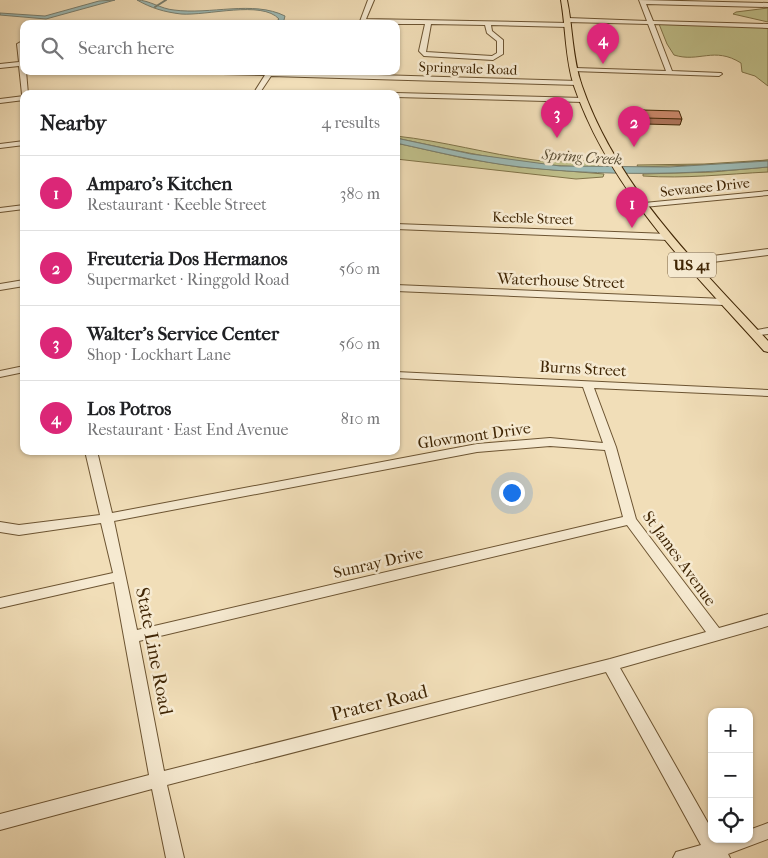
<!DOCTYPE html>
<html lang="en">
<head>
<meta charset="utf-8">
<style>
  :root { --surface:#fff; --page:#f6f6f6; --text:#202124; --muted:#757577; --line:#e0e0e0; --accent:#db2777 }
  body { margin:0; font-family:"IM FELL French Canon",serif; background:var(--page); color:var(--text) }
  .controls { position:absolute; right:15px; bottom:15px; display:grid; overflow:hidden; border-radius:10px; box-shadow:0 1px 4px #0004 }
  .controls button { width:45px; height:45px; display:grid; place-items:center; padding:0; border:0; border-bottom:1px solid var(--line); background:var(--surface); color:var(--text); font:25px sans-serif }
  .you { position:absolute; left:511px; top:492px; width:18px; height:18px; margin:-12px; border:4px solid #fff; border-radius:50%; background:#1a73e8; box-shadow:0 0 0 8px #1a73e833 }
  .badge { display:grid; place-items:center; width:32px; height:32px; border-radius:50%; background:var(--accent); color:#fff; font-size:16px; font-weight:700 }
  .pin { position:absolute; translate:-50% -41px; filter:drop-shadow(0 1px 2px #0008) }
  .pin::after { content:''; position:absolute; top:26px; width:18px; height:15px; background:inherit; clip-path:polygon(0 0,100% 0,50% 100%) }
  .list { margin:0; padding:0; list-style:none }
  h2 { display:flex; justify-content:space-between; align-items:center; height:65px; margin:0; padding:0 20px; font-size:21px }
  h2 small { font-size:16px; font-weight:400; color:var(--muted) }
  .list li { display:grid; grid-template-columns:32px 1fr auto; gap:15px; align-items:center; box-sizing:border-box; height:75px; padding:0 20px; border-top:1px solid var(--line) }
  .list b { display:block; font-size:19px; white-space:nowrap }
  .list p { margin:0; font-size:16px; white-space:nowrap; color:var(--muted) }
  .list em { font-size:16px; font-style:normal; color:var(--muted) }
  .icon { flex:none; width:28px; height:28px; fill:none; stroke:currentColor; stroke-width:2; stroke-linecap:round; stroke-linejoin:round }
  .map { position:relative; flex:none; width:768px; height:858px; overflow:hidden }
  .search { position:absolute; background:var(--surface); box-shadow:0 1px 4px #0004; left:20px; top:20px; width:380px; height:55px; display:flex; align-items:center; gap:12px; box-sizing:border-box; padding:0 18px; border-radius:10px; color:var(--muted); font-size:19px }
  .panel { position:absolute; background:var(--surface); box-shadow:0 1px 4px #0004; left:20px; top:90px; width:380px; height:365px; border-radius:10px }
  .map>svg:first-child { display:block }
  .green { fill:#c0c08b; stroke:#807348 }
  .water { fill:#9dbbb7; stroke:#787f70 }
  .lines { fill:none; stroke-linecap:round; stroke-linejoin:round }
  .stream { stroke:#787f70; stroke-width:2 }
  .minor-casing { stroke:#6c5432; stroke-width:2 }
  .major-casing { stroke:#402605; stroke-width:2 }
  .minor { fill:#f6ead1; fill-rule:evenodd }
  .major { fill:#f1deb8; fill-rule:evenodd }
  .wall { fill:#b27860; stroke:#402605 }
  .building { fill:#cf8c70; stroke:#402605 }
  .labels { text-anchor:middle; stroke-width:5; stroke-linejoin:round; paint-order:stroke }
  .far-street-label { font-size:14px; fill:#402605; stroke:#f6ead1 }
  .far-water-label { font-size:15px; font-style:italic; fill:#574b32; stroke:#f6ead1 }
  .shield { fill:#f6ead1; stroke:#776142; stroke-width:1 }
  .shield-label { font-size:15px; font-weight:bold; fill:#402605 }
  .street-label { font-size:16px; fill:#402605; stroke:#f6ead1 }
  .near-street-label { font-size:19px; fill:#402605; stroke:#f6ead1 }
</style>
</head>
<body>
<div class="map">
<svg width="768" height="858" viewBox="0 0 768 858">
  <rect width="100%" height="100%" fill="#f1deb8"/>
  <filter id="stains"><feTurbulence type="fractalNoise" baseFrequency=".004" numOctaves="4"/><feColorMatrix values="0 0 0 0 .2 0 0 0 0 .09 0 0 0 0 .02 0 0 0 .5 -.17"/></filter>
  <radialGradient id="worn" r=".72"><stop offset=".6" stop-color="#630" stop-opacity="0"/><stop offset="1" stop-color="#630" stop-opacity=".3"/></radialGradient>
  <path class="green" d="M768,8V22L733,14L736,12Z
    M659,24L768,27V86L755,76L742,72L741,63C714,46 699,63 674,55L667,44Z
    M396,136C443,141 488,154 534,160C553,163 573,160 592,161L600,167C531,168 463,152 396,138Z
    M396,143L468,159L519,167L604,174L603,177L576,179L396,159Z
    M768,160L727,164L638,167L637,165L704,164Z
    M768,167V172C726,174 685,179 643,176V174L712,172Z"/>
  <path class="water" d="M115,0L46,19L0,15V13L45,16L99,1Z
    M137,0C149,0 161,9 174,10C210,15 253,0 285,16L283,24H273L279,19C262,0 207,16 181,14C164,12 151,8 137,0Z
    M396,138L471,154L560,166L669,167L768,161V167C685,175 603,176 520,167C478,162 437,152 396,143Z"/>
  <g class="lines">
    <path class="stream" d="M155,7L166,0"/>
    <defs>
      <path id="minor" d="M368,0H374L366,19L568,23L571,25L568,27L491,25L492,31L503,40V54L493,60L424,56L419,51L425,24H359ZM431,24L485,25L487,33L497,41V53L492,56L426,52Z
        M639,0L768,3V7L646,4L653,21L768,24V28L654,24L672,71L721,73L722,74L719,76L573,71L572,70L575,68L666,71L648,24L568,22L565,20L568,18L647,21Z
        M24,40V71H26L28,94H24V96L22,94L19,66L0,68V64L19,62L17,44Z
        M175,71H248L578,81L581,83L578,85L271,76L259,94H253L265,75L178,73Z
        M396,93L583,98L586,100L583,102L396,97V94H394Z
        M24,96V100L0,103V99Z
        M24,141V145L0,148V144Z
        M768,191V195L644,207L640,205L644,203Z
        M24,205V209L0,212V208Z
        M396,224L668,234L672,237L668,240L396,229Z
        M768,249V255L689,265L685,262L689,259Z
        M24,280V286L0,290V284Z
        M396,285L724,299L729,302L724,305L396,291Z
        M768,328V334L754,336L749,333L751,331Z
        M24,366V372L0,377V371Z
        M396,372L768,390V396L594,388L616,447L636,519L719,628L768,614V626L620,668L712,830V839H717L718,841L722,839H749V830L768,823V839L728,854L730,858H673L676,852L701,845L606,672L167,785L184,858H166L152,789L0,830V814L149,775L114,582L0,608V598L113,573L101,523L19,535L0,532V522L19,525L100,515L85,451H97L112,513L477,444L550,438L603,443L583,387L396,378ZM550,446L605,450L623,517L137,630L114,521L477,452ZM627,525L706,632L610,659L164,771L139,641Z"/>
      <path id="major" d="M561,0H567C573,28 572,58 582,86C617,187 697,264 768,341V352L764,351C692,271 610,191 574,86C565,59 566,28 561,0Z"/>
    </defs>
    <use href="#minor" class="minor-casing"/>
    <use href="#major" class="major-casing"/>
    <use href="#minor" class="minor"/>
    <use href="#major" class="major"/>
  </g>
  <path class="wall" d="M643,110L682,119L680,125L645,124L642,116Z"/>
  <path class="building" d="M643,110L679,111L682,119L646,118Z"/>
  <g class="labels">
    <g class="far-street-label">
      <text transform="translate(468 68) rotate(2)" y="5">Springvale Road</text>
      <text transform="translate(705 187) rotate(-6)" y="5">Sewanee Drive</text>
      <text transform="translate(533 218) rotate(2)" y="5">Keeble Street</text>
    </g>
    <g class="far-water-label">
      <text transform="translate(582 157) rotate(4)" y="5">Spring Creek</text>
    </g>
    <rect class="shield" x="668" y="252.5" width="48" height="25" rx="4"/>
    <g class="shield-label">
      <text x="692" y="270">US 41</text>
    </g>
    <g class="street-label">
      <text transform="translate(561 280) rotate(2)" y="6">Waterhouse Street</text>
      <text transform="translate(583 368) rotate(3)" y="6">Burns Street</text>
      <text transform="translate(474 435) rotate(-8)" y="6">Glowmont Drive</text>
      <text transform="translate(680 558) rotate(54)" y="6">St James Avenue</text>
      <text transform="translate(378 562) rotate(-13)" y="6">Sunray Drive</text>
    </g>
    <g class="near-street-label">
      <text transform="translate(155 651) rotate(79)" y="7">State Line Road</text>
      <text transform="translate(379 702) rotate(-14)" y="7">Prater Road</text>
    </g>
  </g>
  <rect width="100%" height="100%" filter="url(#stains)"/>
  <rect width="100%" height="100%" fill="url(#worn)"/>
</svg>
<div class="controls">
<button>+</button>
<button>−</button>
<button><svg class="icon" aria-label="locate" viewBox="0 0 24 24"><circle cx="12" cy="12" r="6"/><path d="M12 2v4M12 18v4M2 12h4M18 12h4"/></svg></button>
</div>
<div class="you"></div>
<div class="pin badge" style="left:632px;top:228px">1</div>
<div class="pin badge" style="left:634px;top:147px">2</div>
<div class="pin badge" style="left:557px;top:138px">3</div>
<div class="pin badge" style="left:603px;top:64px">4</div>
<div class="search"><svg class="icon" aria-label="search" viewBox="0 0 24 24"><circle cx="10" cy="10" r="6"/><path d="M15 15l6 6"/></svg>Search here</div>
<section class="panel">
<h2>Nearby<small>4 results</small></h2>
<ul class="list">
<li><span class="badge">1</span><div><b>Amparo's Kitchen</b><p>Restaurant · Keeble Street</p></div><em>380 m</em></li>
<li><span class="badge">2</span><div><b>Freuteria Dos Hermanos</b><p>Supermarket · Ringgold Road</p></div><em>560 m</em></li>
<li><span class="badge">3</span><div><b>Walter's Service Center</b><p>Shop · Lockhart Lane</p></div><em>560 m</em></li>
<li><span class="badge">4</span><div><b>Los Potros</b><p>Restaurant · East End Avenue</p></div><em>810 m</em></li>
</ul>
</section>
</div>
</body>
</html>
